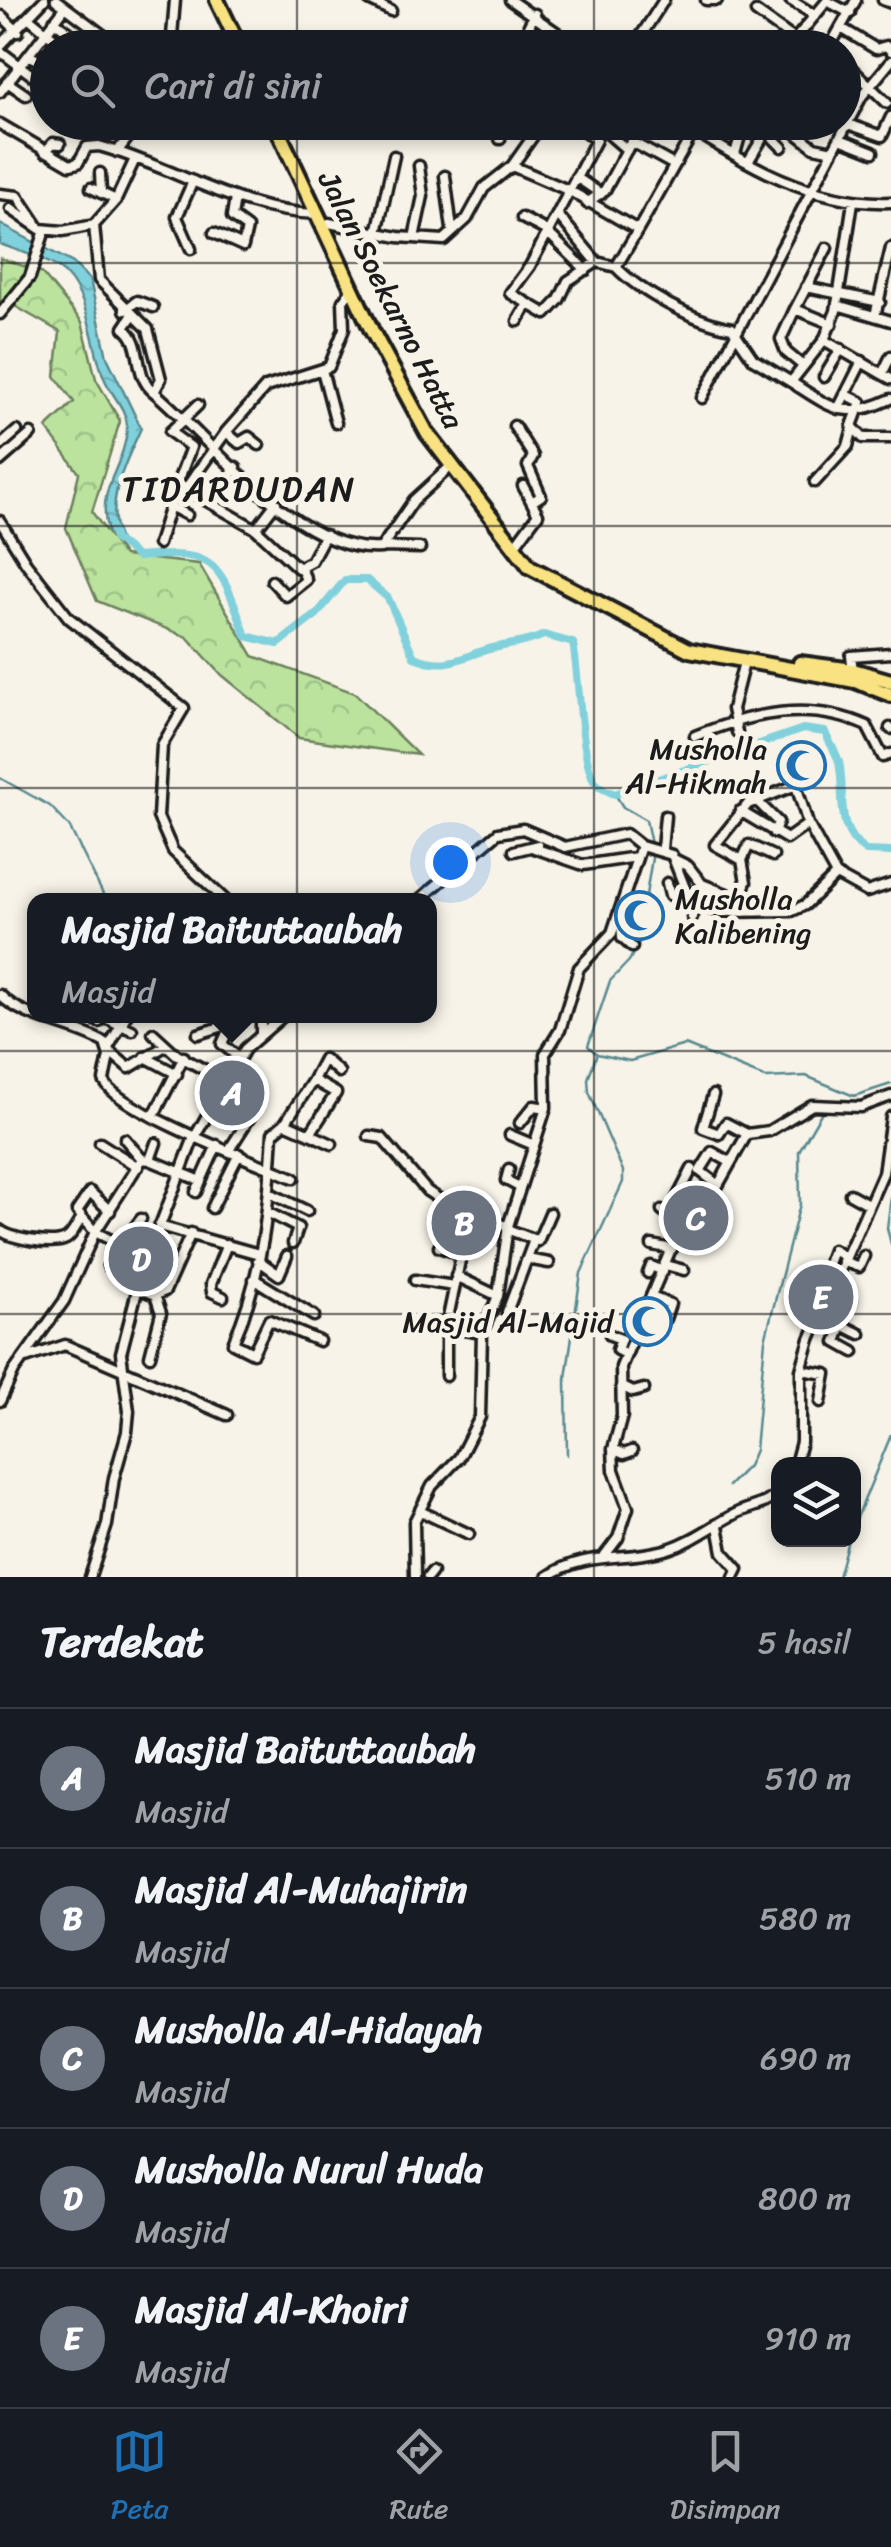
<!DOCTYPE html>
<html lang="id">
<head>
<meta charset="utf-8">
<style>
  :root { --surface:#171b24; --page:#20242c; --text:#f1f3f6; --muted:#9ea1a6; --line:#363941; --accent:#1f6fb2 }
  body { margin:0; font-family:Sriracha,sans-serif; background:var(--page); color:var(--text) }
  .controls { position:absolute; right:30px; bottom:30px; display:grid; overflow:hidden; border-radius:20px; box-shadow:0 5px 15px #0003 }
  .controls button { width:90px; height:90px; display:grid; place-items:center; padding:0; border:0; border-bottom:2px solid var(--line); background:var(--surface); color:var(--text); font:50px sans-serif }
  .you { position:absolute; left:450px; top:862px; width:35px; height:35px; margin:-25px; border:8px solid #fff; border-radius:50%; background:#1a73e8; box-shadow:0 0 0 15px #1a73e833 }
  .badge { display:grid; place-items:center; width:65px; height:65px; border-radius:50%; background:var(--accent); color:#fff; font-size:32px; font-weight:700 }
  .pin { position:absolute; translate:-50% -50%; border:5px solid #fff; box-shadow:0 2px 10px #0006 }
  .popup { position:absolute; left:27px; top:893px; width:410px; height:130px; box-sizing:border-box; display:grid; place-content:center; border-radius:20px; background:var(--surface); filter:drop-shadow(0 2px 8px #0005); font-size:32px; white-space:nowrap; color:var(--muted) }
  .popup b { font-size:38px; color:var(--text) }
  .popup::after { content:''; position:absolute; left:50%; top:100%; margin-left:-20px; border:20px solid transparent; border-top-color:var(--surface) }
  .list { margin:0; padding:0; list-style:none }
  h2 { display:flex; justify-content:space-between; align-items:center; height:130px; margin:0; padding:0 40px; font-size:42px }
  h2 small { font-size:32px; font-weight:400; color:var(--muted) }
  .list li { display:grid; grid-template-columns:65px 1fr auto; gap:30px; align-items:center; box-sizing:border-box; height:140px; padding:0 40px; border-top:2px solid var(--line) }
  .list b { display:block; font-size:38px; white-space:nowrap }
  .list p { margin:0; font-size:32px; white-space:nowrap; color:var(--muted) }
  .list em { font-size:32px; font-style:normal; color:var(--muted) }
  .icon { flex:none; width:55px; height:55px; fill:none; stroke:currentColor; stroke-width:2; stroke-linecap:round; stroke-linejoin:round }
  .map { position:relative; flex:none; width:891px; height:1577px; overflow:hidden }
  .search { position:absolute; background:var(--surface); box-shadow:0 5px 15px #0003; left:30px; right:30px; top:30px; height:110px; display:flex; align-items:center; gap:25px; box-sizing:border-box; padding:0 35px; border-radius:55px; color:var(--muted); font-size:38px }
  .sheet { height:830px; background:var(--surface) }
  nav { display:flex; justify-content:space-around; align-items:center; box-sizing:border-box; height:140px; border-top:2px solid var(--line); background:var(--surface); font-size:28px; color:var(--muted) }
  nav a { display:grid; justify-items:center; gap:5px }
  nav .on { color:var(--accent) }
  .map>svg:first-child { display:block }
  .forest { fill:url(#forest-crowns); stroke:#6c805d; stroke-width:2.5 }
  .water { fill:url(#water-ripples); stroke:#59898f; stroke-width:2.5 }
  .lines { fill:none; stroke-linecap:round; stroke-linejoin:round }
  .stream { stroke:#59898f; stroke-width:2.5 }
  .river { stroke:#81d1dc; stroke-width:8 }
  .minor-casing { stroke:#1c1c1c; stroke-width:15 }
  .highway-casing { stroke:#1c1c1c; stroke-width:20 }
  .minor { stroke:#f7f3e8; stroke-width:8 }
  .highway { stroke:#f8e281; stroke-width:12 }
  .grid { fill:none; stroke:#1c1c1c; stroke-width:2.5; stroke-opacity:0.55 }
  .labels { text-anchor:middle; stroke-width:10; stroke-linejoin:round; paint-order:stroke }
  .street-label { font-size:30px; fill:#1c1c1c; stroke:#f7f3e8 }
  .poi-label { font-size:30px; fill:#1c1c1c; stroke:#f7f3e8; text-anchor:end }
  .quarter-label { font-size:35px; letter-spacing:2.5px; fill:#1c1c1c; stroke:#f7f3e8 }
</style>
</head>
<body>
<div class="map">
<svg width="891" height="1577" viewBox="0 0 891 1577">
  <defs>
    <pattern id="forest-crowns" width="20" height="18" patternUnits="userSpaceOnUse" patternTransform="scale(2.5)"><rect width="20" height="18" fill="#bbe39e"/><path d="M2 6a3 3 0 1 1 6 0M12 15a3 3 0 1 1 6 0" fill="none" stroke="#a0c288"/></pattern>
    <pattern id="water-ripples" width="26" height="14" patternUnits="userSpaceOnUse" patternTransform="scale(2.5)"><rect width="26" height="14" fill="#81d1dc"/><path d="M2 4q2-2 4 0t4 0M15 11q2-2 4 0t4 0" fill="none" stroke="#6fb3bc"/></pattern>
  </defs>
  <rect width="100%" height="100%" fill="#f7f3e8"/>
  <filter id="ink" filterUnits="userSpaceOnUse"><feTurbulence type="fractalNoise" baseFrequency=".01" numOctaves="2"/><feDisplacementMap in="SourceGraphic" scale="20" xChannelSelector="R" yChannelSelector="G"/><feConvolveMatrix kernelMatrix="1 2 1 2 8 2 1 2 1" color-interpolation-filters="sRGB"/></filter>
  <g filter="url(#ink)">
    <path class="forest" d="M0,258L41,272L82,322L96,379L120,421L92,512L124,556L199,564L253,656L355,693L418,755L299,738L222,675L187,637L97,601L66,528L79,473L46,428L74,402L55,376L60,332L6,301L0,307Z"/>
    <path class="water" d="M0,224L73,263L90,280L107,357L141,428C125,465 105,498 119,538L108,532C95,487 125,467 127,429C128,410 112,396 105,380C90,346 91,289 57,267C41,257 18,251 0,244Z"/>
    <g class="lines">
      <path class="stream" d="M0,778L50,806L69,826L106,900
        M615,794L623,807L646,820L651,844
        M653,852L645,901L646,930L629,961L610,981L588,1046L597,1054L630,1061L685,1045L766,1078L806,1076L854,1096L891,1084
        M891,1197L887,1228L891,1244
        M567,1455L566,1378L581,1273L623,1182V1171L589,1092L588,1079L596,1056
        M728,1486L748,1466L755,1450L765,1340L800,1204L799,1151L823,1110
        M854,1525L891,1435
        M838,1577L848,1540"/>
      <path class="river" d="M112,528L115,539L137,557C219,549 219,562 246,636L278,644L317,614L345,580H367L388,598L414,657C453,672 463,653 498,647C516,643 527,643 544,635L573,643C579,674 581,762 595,782C600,789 608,791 615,794L803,729L825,732C829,742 836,752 839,762C846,793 833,830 866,851L891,852"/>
      <defs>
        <path id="minor" d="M56,0L115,44L172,40
          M369,0L391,11
          M510,0L579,48
          M706,0H717
          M790,0L813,14
          M883,0L891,3
          M756,12L794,39
          M2,16L18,32
          M29,18L61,44L60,48
          M54,21L78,39
          M843,29L876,49L886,46L891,51
          M0,46L44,0
          M47,48H48
          M171,48L175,0
          M525,48L534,33L529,25L535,14
          M633,48L664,0
          M788,48L827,1L850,13
          M829,48L856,0
          M0,51L45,85
          M29,55L48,66
          M844,61L887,103
          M7,82L26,95
          M0,92L64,9
          M571,122L596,140L530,266L510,293L546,314L559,300L568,281L597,262L616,267
          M682,122C744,164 815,205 891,202
          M782,122L814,147L833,151
          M0,124L70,165L78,163L87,147L99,146C173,166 240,213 318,214
          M848,124L882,136L891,117
          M603,129L627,150
          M766,131L782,147
          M500,139L502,122
          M840,139L873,152
          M632,142L674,165
          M45,152L53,143L60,144
          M117,152L140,122
          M735,154L744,122
          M135,159L116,200L94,225L99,280L148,329L161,379L154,392C212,441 299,555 381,548L414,500L450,467
          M748,162L772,122
          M512,166L570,191L638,230L694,131
          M100,173L101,193
          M445,176L452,229
          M576,177L601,194
          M91,188L116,200
          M0,194L18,196L40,229L63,231L94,225
          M587,203L605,190L642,122
          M11,209L40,229
          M558,215L597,262
          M522,218L547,231
          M329,223L398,237L444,240L467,219L484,188L512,166L543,122
          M638,230L616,267C641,293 696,322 732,328L753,359L791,382L824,340L836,311L853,202
          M214,233L243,246L247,228L232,217L235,198
          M377,233L394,156
          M548,233L586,270
          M414,238L423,196L419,166
          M827,248L795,309L832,324
          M191,249L177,217L193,181
          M806,287L880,302
          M837,305L891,321
          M795,309L781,339L786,352L803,366
          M125,310L137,301L153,307
          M0,314L30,277L45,230
          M132,316L124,328C145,344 132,375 154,392
          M875,316L891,248
          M518,321L528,304
          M824,340L882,374
          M891,356L882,374L891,379
          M322,370L336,423
          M824,377L841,349
          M791,382C832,408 844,421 891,399
          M845,394L861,402L852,426L863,438H891
          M702,398L862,96L891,61
          M198,405L170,432L191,447L177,484L256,529L298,568L311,561L325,535
          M838,409L862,361
          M514,426L533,456L528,466L541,496L532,502
          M226,432L239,443L249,437L259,445
          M0,446L17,431
          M0,461L31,434
          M815,482L848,446L853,428
          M186,488L226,432L266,387L329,367L344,329L343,301L352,289
          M210,503L236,467
          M170,506L187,515
          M0,521L26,563L69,618L184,708L162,745L158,817L173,851L225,900
          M256,529L276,503
          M518,541L538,514L523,486
          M158,544L177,484
          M383,547L420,548
          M272,581L286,596L306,580L301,568
          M853,670L851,656L891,653
          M890,728L891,729
          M737,732L732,709L744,662
          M695,736C752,713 810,700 867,726L883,757L891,754
          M756,800L778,822L774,833
          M740,811L787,839L808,824
          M534,848L583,865L637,857
          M662,849L665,816
          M514,851L538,845
          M773,856L749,845L742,860L715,845L748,804L796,785L808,824L836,875
          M676,860L688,866L702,884L739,899L746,882L742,860
          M667,883L670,895L686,891
          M419,900L498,833L523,829L565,847L626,834L641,846L672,855L686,891L704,907L721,912L792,911L805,905L836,875L867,892L891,884
          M621,917L622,938L632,947
          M692,917L698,902
          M0,995C26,1021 71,1023 105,1043L109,1056L104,1080C113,1109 260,1164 294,1178
          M90,1016L99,1022
          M227,1016L230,1026L222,1044L239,1058
          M103,1017L132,1030
          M153,1033L177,1055L226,1081
          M261,1033V1016
          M198,1034L230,1024
          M108,1048L126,1016
          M109,1051L129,1068L165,1046
          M145,1057L177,1074
          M313,1080L324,1059L339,1072
          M713,1095L703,1128L719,1134L726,1123L747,1134
          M229,1103L250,1117L229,1150
          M154,1115L184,1057
          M285,1123L313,1080L336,1093L310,1134L285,1123L273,1133C269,1205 263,1276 233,1343L253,1353L269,1320L319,1341
          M520,1123L534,1106L546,1108
          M310,1134L332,1144
          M510,1135L534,1145
          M369,1136L382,1138L427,1191L469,1218
          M125,1139L142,1159
          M100,1143L138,1167
          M150,1160L201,1181
          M509,1169L506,1180L519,1187
          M692,1169L677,1198L701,1215
          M718,1185L700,1171L712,1152L730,1162
          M196,1192L217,1145
          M272,1194L307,1211
          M850,1194L868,1204
          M212,1208L239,1154
          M662,1210L678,1222L679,1230
          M110,1211L90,1192L77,1211L95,1232L147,1258
          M269,1213L298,1228L293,1243
          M458,1214L466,1199L484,1205
          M159,1226L259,1254
          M507,1229L538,1241L550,1213
          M0,1230C11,1239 53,1246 66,1239C73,1235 76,1225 81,1219
          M123,1243L141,1219
          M652,1245L672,1249
          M439,1247L461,1254
          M527,1259L549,1263
          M258,1260L279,1275L287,1256
          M843,1261L859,1267L864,1256
          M665,1265L684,1270
          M108,1266L137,1288L155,1295L161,1313L150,1356
          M648,1273L651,1266L663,1271
          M456,1276L498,1296
          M254,1279L314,1316
          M415,1280L454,1286
          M819,1288L833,1250L845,1257
          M829,1292L851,1300L842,1325L860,1334
          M155,1295L165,1291L191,1233
          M223,1297L212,1292L211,1284L227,1244
          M651,1297L670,1304L665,1319
          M507,1312L534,1240
          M842,1325L836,1342L854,1352
          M446,1327V1376
          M482,1333L446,1327L469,1218L508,1226
          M610,1335L621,1339L617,1350L625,1354
          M26,1358L65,1345L227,1415
          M801,1370L826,1374L821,1402
          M621,1386L633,1392L644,1389
          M0,1401L14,1371L64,1301L95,1232L142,1159L150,1160L156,1143
          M613,1449L624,1454L632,1451
          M795,1464L801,1442V1370L810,1339L883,1173L891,1117
          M420,1511L469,1534
          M718,1526L723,1552L738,1569L734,1577
          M605,1555L618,1538L628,1508L614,1470L613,1449L622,1416L621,1367L679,1230L695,1226L747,1134L769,1131L812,1105L861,1107L891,1096
          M90,1577L107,1525L114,1478L127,1432L129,1411L121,1353L142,1272L193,1140L245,1049L283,1016
          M415,1577L414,1522L432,1486L459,1458L480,1417L482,1333L498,1296L508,1226L546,1108L545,1054L560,1030L579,968L612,933L641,846
          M428,1577L432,1572
          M547,1577C585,1550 626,1562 668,1549C694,1541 713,1525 737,1513C752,1506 767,1505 778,1493"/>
        <path id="highway" d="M217,0L240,48
          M274,122L372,331L427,433L530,567L689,650L855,681L891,695
          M800,663L853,670L891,681"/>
      </defs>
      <use href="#minor" class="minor-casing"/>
      <use href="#highway" class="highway-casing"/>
      <use href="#minor" class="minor"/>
      <use href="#highway" class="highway"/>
    </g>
  </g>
  <path class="grid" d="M297,0V48M594,0V48M297,122V1577M594,122V1577M0,263H891M0,526H891M0,788H891M0,1051H891M0,1314H891"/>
  <defs>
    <symbol id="mosque-ring" viewBox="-11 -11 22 22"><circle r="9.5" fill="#f7f3e8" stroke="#1f6fb2" stroke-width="1.5"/><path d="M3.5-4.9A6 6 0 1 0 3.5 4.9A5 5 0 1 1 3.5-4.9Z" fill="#1f6fb2"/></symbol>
  </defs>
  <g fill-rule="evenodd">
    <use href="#mosque-ring" x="774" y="738" width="55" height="55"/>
    <use href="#mosque-ring" x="612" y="888" width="55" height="55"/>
    <use href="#mosque-ring" x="620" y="1294" width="55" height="55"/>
  </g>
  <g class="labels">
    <g class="street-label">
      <text transform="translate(391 300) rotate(63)" y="10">Jalan Soekarno Hatta</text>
    </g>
    <g class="poi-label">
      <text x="767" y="759">Musholla<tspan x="767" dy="34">Al-Hikmah</tspan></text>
      <text x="675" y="909" text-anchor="start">Musholla<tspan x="675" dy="34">Kalibening</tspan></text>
      <text x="613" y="1332">Masjid Al-Majid</text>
    </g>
    <g class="quarter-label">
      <text x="239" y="501">TIDARDUDAN</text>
    </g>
  </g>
</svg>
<div class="controls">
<button><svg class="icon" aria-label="layers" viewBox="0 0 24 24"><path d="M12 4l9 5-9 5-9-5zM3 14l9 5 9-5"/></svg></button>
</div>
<div class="you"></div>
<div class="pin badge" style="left:232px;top:1093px;background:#6b7280">A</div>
<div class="popup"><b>Masjid Baituttaubah</b>Masjid</div>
<div class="pin badge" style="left:464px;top:1223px;background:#6b7280">B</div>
<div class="pin badge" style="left:696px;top:1218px;background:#6b7280">C</div>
<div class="pin badge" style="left:141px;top:1259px;background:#6b7280">D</div>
<div class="pin badge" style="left:821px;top:1297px;background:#6b7280">E</div>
<div class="search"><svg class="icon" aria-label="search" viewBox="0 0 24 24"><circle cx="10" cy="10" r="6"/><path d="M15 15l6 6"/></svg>Cari di sini</div>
</div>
<section class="sheet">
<h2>Terdekat<small>5 hasil</small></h2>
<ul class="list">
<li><span class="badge" style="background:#6b7280">A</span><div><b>Masjid Baituttaubah</b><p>Masjid</p></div><em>510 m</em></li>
<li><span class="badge" style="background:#6b7280">B</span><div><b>Masjid Al-Muhajirin</b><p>Masjid</p></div><em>580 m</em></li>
<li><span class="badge" style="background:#6b7280">C</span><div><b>Musholla Al-Hidayah</b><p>Masjid</p></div><em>690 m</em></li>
<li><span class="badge" style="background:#6b7280">D</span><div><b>Musholla Nurul Huda</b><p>Masjid</p></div><em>800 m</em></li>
<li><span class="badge" style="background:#6b7280">E</span><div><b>Masjid Al-Khoiri</b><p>Masjid</p></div><em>910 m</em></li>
</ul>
</section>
<nav>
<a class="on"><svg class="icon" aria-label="map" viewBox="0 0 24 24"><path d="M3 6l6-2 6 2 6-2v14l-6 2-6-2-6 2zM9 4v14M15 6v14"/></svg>Peta</a>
<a><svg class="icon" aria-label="directions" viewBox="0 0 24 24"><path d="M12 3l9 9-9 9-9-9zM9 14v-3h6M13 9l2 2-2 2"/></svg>Rute</a>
<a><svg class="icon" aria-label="saved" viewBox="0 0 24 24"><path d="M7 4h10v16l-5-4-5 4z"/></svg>Disimpan</a>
</nav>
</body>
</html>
